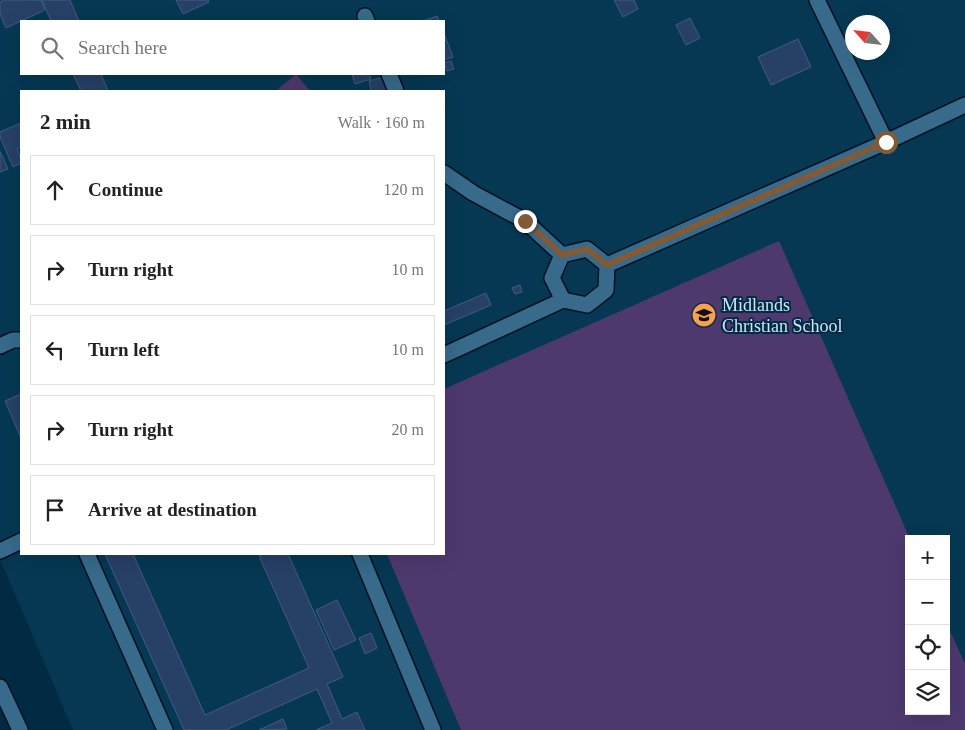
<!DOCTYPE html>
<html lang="en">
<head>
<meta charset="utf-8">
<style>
  :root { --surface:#fff; --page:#f6f6f6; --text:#222; --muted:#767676; --line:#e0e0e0 }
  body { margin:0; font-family:Georgia,serif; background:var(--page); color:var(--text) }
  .controls { position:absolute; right:15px; bottom:15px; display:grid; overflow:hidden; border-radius:0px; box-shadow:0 5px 20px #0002 }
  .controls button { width:45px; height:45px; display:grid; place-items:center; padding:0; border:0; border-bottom:1px solid var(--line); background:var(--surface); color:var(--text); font:25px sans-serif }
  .compass { position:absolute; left:845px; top:15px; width:45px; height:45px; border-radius:50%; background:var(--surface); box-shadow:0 5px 20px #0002; rotate:297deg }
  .stop { position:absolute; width:15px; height:15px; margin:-11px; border:4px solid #835a36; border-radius:50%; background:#fff }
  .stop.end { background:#835a36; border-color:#fff; box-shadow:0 1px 5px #0008 }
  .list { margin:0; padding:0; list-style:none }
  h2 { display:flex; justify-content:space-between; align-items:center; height:65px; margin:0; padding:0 20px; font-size:21px }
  h2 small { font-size:16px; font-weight:400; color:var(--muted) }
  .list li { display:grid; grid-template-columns:32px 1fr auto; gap:15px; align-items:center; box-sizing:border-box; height:70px; margin:0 10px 10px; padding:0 10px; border:1px solid var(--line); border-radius:0px }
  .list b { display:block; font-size:19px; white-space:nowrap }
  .list em { font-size:16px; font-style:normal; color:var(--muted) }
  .icon { flex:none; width:28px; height:28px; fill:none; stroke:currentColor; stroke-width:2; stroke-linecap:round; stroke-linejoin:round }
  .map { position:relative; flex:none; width:965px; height:730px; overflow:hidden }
  .search { position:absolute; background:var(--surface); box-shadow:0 5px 20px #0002; left:20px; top:20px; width:425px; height:55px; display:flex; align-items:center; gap:12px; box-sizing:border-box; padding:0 18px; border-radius:0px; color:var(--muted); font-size:19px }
  .panel { position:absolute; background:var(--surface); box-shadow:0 5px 20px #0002; left:20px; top:90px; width:425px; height:465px; border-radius:0px }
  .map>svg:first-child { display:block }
  .built { fill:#063853; fill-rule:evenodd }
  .green { fill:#4e396f }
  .building { fill:#274068; stroke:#415b85 }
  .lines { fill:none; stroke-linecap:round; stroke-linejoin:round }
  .minor-casing { stroke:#001323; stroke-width:18 }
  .minor { stroke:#386a8c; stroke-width:15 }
  .route { stroke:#835a36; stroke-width:6 }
  .labels { text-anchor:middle; stroke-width:4; stroke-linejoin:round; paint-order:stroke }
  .poi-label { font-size:18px; fill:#cbe5f8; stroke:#022b43; text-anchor:start }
</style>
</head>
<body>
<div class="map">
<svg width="965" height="730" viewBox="0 0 965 730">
  <rect width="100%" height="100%" fill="#022b43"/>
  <path class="built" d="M0,0H965V730H73L0,559ZM21,21H444V74H21ZM852,22H882V52H852ZM21,91H444V554H21ZM909,539H946V711H909Z"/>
  <path class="green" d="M296,74L310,91H278L277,90Z
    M779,241L910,539L909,711H946V622L965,664V730H461L387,554H444V389Z"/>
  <path class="building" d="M4,0H41L45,10L6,28L0,14V2Z
    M42,0H70L79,21H51Z
    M176,0H208L209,2L183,14Z
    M614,0H634L638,9L623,17Z
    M437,16L439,21H423Z
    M690,18L700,38L686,45L676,25Z
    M444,33L453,57L444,60Z
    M798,39L811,67L771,85L758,57Z
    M451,61L454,69L447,71L444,63Z
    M73,74H101L108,91H81Z
    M352,74H369L371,79L355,84Z
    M384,77L387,91H371L369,81Z
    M21,123V147L17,149L21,159V163L13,167L0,137V132Z
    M0,151L8,169L0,172Z
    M520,285L522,292L515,294L512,288Z
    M486,293L491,305L444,325V311Z
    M21,394V438L5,401Z
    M105,554H133L205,715L309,668L259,556L264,554H288L343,677L327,684L342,719L357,712L365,730H316L332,723L317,689L226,730H184Z
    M337,600L356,640L334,650L316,610Z
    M371,633L377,648L365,654L359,638Z
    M283,719L287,729L259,730Z"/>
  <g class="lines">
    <defs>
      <path id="minor" d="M817,0L886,142L965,105
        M365,16L367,21
        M389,74L396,91
        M444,173L473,193L525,221L562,255
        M587,249L607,265L606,290L587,305L563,300L552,278L562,255Z
        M607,265L886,142
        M0,346L13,340H21
        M444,355L563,300
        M0,551L21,541
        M87,554L165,730
        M360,554L433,730
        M0,687L20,730"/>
    </defs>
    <use href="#minor" class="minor-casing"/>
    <use href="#minor" class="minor"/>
  </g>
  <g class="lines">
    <path class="route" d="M525,221L562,255L587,249L607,265L886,142"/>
  </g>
  <defs>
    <symbol id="school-disc" viewBox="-11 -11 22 22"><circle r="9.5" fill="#fa9f4e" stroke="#022b43"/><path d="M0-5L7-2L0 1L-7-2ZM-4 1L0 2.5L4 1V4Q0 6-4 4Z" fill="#111"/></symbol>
  </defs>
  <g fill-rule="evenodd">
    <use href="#school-disc" x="690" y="301" width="28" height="28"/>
  </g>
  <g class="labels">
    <g class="poi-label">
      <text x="722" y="311">Midlands<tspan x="722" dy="21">Christian School</tspan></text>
    </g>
  </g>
</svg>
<div class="controls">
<button>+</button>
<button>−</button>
<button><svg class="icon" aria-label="locate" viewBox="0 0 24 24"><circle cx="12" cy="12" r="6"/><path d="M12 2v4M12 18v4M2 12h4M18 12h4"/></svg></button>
<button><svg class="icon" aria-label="layers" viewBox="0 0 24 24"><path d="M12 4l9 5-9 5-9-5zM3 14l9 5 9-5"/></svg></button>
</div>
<svg class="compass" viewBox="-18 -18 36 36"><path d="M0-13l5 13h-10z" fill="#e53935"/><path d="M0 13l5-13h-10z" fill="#767676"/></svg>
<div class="stop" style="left:886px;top:142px"></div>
<div class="stop end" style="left:525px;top:221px"></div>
<div class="search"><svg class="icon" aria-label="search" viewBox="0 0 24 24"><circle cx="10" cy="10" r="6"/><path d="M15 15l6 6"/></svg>Search here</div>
<section class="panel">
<h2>2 min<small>Walk · 160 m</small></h2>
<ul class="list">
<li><svg class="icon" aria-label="ahead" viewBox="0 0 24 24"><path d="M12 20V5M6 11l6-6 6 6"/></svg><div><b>Continue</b></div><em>120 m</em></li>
<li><svg class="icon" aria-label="right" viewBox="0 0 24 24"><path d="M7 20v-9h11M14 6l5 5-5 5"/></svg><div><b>Turn right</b></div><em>10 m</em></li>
<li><svg class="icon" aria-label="left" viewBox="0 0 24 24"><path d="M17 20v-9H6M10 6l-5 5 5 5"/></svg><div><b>Turn left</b></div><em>10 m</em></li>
<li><svg class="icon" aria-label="right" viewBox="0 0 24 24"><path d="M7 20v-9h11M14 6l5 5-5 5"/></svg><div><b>Turn right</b></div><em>20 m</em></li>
<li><svg class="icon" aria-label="arrive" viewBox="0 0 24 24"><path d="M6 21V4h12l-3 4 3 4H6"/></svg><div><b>Arrive at destination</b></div></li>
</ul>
</section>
</div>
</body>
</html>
